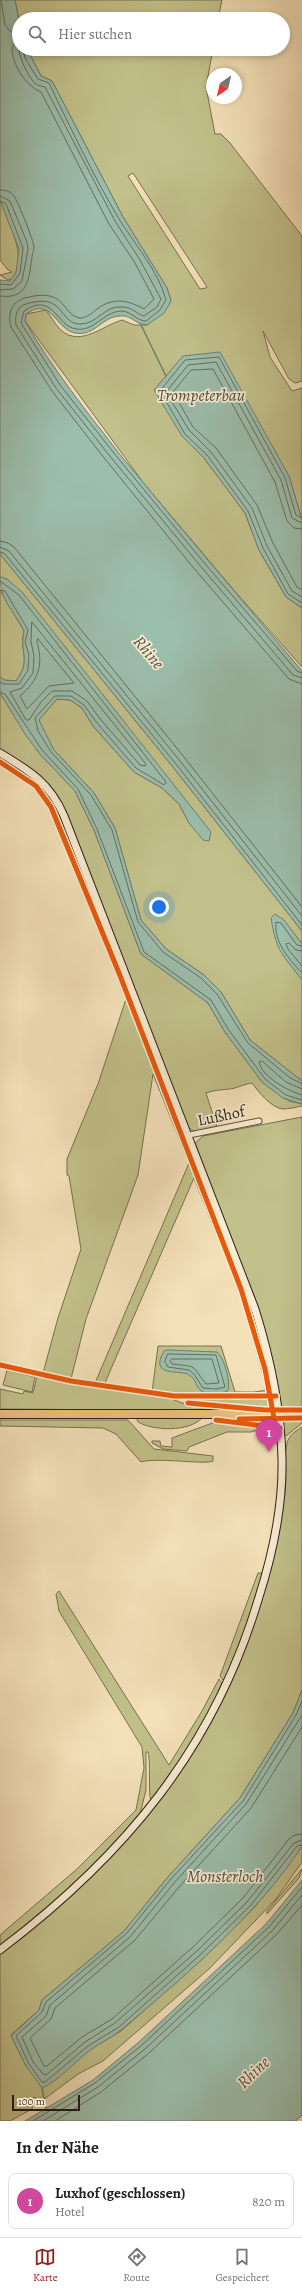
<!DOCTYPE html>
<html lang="de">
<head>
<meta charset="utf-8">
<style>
  :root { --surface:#fff; --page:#f6f6f6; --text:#202124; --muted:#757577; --line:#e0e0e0; --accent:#8f2418 }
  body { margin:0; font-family:Alegreya,serif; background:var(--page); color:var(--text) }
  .compass { position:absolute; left:206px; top:68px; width:36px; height:36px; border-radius:50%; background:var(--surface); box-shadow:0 2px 6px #0003; rotate:214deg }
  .scale { position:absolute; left:12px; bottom:10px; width:68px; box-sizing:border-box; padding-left:4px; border:2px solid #2e1f14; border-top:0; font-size:11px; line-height:14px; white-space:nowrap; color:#2e1f14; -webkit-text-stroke:3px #f8ecd2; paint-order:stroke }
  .you { position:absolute; left:159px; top:907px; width:14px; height:14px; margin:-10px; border:3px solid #fff; border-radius:50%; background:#1a73e8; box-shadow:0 0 0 6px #1a73e833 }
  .badge { display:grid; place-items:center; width:26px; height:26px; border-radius:50%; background:var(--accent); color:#fff; font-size:13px; font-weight:700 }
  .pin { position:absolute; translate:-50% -33px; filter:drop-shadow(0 1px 2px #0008) }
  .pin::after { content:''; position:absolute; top:21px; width:14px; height:12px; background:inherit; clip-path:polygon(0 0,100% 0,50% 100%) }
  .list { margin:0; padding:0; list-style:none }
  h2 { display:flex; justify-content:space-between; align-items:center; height:52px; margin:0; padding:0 16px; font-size:17px }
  h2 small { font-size:13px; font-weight:400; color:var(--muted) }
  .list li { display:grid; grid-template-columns:26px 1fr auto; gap:12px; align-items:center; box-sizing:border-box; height:56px; margin:0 8px 8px; padding:0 8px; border:1px solid var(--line); border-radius:8px }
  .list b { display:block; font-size:15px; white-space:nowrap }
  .list p { margin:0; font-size:13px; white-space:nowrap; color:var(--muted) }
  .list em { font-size:13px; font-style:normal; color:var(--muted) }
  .icon { flex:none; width:22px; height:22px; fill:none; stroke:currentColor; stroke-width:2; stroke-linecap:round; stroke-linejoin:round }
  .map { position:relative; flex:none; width:302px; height:2121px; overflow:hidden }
  .search { position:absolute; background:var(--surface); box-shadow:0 2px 6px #0003; left:12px; right:12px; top:12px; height:44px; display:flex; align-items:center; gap:10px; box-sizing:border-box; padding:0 14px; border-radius:22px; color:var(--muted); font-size:15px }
  .sheet { height:116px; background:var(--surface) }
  nav { display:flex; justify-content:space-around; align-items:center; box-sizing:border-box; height:56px; border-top:1px solid var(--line); background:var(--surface); font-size:11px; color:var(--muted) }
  nav a { display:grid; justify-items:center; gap:2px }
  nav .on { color:var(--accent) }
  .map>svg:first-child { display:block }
  .green { fill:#c2c18b; stroke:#787050; fill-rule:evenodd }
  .water { fill:#9cbeac; stroke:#707e6f }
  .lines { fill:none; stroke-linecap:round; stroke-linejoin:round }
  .shore { stroke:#656e60; stroke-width:1 }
  .stream { stroke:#707e6f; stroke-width:1.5 }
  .street-casing { stroke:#60503d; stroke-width:7 }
  .secondary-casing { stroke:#2e1f14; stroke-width:9 }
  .primary-casing { stroke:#2e1f14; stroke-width:10 }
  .street { stroke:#f8ecd2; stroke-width:5 }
  .secondary { stroke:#f8ecd2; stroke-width:7 }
  .primary { stroke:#eac07c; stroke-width:8 }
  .primary-bridge-casing { stroke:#2e1f14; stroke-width:10; stroke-linecap:butt }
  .primary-bridge { stroke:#eac07c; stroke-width:8 }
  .cycleway-casing { stroke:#f8ecd2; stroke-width:8 }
  .cycleway { stroke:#e8590c; stroke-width:5 }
  .labels { text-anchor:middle; stroke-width:3.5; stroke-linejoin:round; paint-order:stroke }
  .street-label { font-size:16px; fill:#2e1f14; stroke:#f8ecd2 }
  .water-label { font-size:17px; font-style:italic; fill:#4f4f42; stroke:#f8ecd2 }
</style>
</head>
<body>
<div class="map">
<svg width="302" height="2121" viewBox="0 0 302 2121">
  <rect width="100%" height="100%" fill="#f4e1b9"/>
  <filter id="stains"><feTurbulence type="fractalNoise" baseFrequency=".005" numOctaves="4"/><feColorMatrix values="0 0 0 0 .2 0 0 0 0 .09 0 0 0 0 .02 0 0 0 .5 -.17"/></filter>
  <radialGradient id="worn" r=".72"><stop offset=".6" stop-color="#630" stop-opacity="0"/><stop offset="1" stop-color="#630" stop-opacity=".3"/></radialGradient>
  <path class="green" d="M15,0H222L218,19L19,20Z
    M27,49H213L206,87L215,134H221L230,143L302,236V381L295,383L289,379L263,331L270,357L292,391L302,388V520L289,476L182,436L204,458L245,513L259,550L286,597L302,608V667L238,595L145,485L25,321L26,314L46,310C50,315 53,321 57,326C77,350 100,327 122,320L134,325H147L171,301L167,288L123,217L52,81L41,76ZM133,173L207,287L206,288L200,289L128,176Z
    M0,200C8,221 28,257 13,278L8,280L0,275L12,272L7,269L0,260Z
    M0,554L173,767L302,931V944L295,935L302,980V1081L250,1040L221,992L204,975L166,949L141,920L115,828L94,793L54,750L38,720L57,699L70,700L82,708L93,726L134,772L162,788L179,804L189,823L209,840L7,579L0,577Z
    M0,590L24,631C19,653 32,659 16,681L4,680L0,677Z
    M0,693L39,753L75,791L94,830L141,954L208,1003L225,1032L262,1082L289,1101L302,1104V1106C296,1107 289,1109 283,1109C271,1108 258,1091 252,1083C244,1084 235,1089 229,1089C221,1090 214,1090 206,1093L217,1127L196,1132L187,1127L60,803L0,750Z
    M0,756L38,780L58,810L133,999L131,1002L51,802L38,787L0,760Z
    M126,999L237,1282L255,1337L269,1389L267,1393L231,1394L222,1389V1391L228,1395H181L152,1392L158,1346H221L235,1392H255L267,1390L242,1299L194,1178L104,1385L95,1383L189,1163L153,1074L138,1175L86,1319L71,1379L43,1373L58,1318L81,1249L69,1176L67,1175V1159L98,1084Z
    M135,1003L247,1293L263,1346L271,1388L241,1289L132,1008Z
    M302,1117V1423L286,1436L283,1434L254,1299L195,1143L203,1136Z
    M7,1370L35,1377L32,1392L3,1385Z
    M37,1376L103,1388L167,1397L182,1403L258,1411L0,1409V1389L23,1394L24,1391L33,1393Z
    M179,1398H270L273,1409L263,1410L196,1403Z
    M136,1417L202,1418C189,1432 154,1431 138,1422Z
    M274,1419L275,1426L271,1427L221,1420Z
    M0,1420H128L154,1449L213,1456V1461C206,1465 157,1457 141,1462L116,1434L103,1428L0,1426Z
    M215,1422L261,1429L251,1432H227L189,1447L187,1451L163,1449L152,1443V1441H160L161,1446L172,1447V1438Z
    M302,1427V1690L293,1713L240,1798L167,1878L124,1931L42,2000L39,2010L11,2035L26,2066L45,2087L91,2049L121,2031L204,1957L254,1908L302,1846V1862L276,1899L210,1968L103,2061L78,2074L39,2103L35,2097L33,2098L32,2109L10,2121H0V1954C35,1927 66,1898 97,1867C170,1794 215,1732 250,1634C267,1589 278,1541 285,1493C287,1478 284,1454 287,1443C289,1435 296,1431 302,1427Z
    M258,1573H263L254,1606L226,1681L223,1680L220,1676Z
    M59,1591L169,1765L202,1711L219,1679L222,1683L201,1730L151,1800C148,1797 151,1763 148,1752H146V1790L140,1814L97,1862L61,1897L0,1947V1935L77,1869L136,1810L144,1768L142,1747L59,1611L56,1594Z
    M302,1869L299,1878L267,1914V1911Z"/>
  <path class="water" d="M0,0H15L19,20V49H27L41,76L52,81L123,217L167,288L171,301L164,313L147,325C134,324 131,314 119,316C102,317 94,337 75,333C55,329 52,296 26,314L25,321C53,370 88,413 122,457C181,529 242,600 302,671V931L173,767L0,554V280L10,281L16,272L19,249L0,200Z
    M220,352L289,476L302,520V608L286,597L259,550L245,513L204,458L182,436L154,390L183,356Z
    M0,577L7,579L22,592L211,832L209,841L203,840L189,823L179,804L162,788L134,772L93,726L82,708L70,700L57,699L39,720L54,750L94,793L115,828L141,920L166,949L204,975L221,992L250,1040L302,1081V1104L283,1098L262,1082L225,1032L208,1003L141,954L94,830L75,791L39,753L25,734L0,693V677L4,680L16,681C32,659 19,653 24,631C14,610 0,601 0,577Z
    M275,914L284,920L302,944V980C282,953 277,954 271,918Z
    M167,1350L217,1352C224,1357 231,1383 228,1390C225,1393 220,1393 216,1393C192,1396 201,1380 187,1374C178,1370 149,1377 164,1351Z
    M302,1690V1846C259,1913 183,1978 122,2029C112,2038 99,2043 89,2051C76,2061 57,2082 42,2088L26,2066L11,2036L39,2010L42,2000L124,1931L167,1878L240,1798L293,1713Z
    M302,1880V2115L296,2121H25L93,2080L139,2042L266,1924Z"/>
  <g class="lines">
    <path class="shore" d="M1,0L5,25L10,31L19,36
      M19,36L12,48C12,65 26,86 41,92L109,224L135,263L154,299L144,309C128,300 113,297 97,309C92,313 88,317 81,318C62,317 68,288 29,297C23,298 17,301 13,306C9,312 9,320 11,327L52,391L105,459L192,566L289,679L302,684
      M19,46C17,54 29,79 36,84C38,86 42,86 45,87L115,221L140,260L161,299L157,307L144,316C136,314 133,307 122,307C105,305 97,324 81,324C60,325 65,296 34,302C29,303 24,304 20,307C16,312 15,319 16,325L56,388L109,455L197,562L293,675L302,678
      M23,49L25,58L38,79L49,83C71,129 93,175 119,219C135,245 158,270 166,300L160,310L146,321C136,321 132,311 121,311C103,312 94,332 76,329C56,326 53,291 24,311L21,323L60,385L113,452L201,559L297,671L302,673
      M0,190C5,190 10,191 14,196C18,202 34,241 34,248C34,251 32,254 32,257C29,277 29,300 0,296
      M0,196L10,201L27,242L28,250L22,281L13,289L0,290
      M0,201L6,204L23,248L20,273L11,285L0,284
      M302,518L296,515L285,478L219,357L185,360L160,391L185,434L207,455L248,511L263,548L288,594L302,603
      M302,523L292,518L281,480L216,362L188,365L166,392L189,430L211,452L252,508L267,546L292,591L302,597
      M302,529L294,528L287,521L275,482L213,369L191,370L173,392L193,427L216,448L257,505L273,543L297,587L302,590
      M0,541L8,543L14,547L184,757L302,907
      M0,547L9,551L180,761L302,916
      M0,552L5,554L176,764L302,925
      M0,581L19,595L166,782L164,785L136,768L97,723L84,705L71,696H55L35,718L38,731L51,752L91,795L112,830L138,922L163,952L201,978L217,994L248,1043L289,1077L302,1084
      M0,590L5,591L28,630L25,642L29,655L28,670L19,684H4L0,682
      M32,622L146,764L145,766L140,765L101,720L87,701L72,691H52L41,702L29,720H26L10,692L22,688L33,673L34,656L31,642Z
      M38,639L74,683L49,686L27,709L20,696C38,681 44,665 37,642Z
      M0,692L5,694L42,750L78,789L97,829L144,952L211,1000L228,1029L265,1079L286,1095L302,1100
      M302,946L297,945L281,923L276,922C274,943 289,959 302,973
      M302,951L296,950L289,943L286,944L288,949L302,966
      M302,1089L286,1082L262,1061L259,1062C262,1077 288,1091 302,1095
      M168,1354L216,1355L225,1387L216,1389L203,1388L194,1374L189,1370L168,1367L165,1362Z
      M172,1359H212L219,1383L206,1384C190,1364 199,1367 172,1364L170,1361Z
      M302,1701L296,1715L243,1801L170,1880L127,1933L46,2002L42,2012L16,2036L29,2064L42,2082H45L88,2046L119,2027L201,1954L251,1905L297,1846L302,1845
      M302,1715L246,1804L174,1883L130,1937L50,2005L46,2016L22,2037L33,2062L43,2074L46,2075L85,2042L115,2023L198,1950L247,1902L294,1843L302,1840
      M302,1727L251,1808L179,1887L135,1940L55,2008L51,2019L30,2038L44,2066H47L82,2037L112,2019L194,1946L243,1898L289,1839L295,1835L302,1834
      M33,2121L95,2083L142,2045L269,1927L302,1887
      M43,2121L98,2087L145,2049L272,1931L302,1895
      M55,2121L101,2092L149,2053L276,1935L302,1905"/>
    <path class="stream" d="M141,325L166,376
      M42,2088L44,2099
      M45,2105L46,2108"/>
    <defs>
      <path id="street" d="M189,1135L259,1121"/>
      <path id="secondary" d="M0,753C30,771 50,783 64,816L255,1309C270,1357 281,1408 282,1459C283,1505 273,1553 259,1597C214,1749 124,1856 0,1950"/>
      <path id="primary" d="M0,1414H265"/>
    </defs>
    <use href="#street" class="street-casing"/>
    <use href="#secondary" class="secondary-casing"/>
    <use href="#primary" class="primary-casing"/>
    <use href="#street" class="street"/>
    <use href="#secondary" class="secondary"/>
    <use href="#primary" class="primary"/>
    <defs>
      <path id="primary-bridge" d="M265,1414H302"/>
    </defs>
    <use href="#primary-bridge" class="primary-bridge-casing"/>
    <use href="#primary-bridge" class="primary-bridge"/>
    <defs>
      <path id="cycleway" d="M0,762L36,786L51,807L119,973L241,1289L265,1369L276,1429
        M0,1365L71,1381L174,1396H276
        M188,1403L265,1410H302
        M239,1419L302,1418
        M216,1420L280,1428"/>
    </defs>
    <use href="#cycleway" class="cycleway-casing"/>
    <use href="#cycleway" class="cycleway"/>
  </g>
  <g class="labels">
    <g class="street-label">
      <text transform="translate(221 1115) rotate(-12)" y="6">Lußhof</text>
    </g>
    <g class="water-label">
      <text x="201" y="401">Trompeterbau</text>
      <text transform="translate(149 652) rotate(50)" y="6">Rhine</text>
      <text x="225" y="1882">Monsterloch</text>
      <text transform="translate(253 2072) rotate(-44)" y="6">Rhine</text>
    </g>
  </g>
  <rect width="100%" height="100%" filter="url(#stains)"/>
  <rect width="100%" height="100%" fill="url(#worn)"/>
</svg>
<svg class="compass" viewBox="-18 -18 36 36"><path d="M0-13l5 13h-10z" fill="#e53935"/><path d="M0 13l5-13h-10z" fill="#757577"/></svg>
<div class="scale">100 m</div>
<div class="you"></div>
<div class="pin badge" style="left:269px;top:1452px;background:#d1479c">1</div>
<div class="search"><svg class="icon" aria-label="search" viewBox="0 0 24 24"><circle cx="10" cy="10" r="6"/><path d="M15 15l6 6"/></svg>Hier suchen</div>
</div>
<section class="sheet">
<h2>In der Nähe<small></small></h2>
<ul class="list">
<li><span class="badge" style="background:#d1479c">1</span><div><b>Luxhof (geschlossen)</b><p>Hotel</p></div><em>820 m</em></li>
</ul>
</section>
<nav>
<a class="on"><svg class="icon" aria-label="map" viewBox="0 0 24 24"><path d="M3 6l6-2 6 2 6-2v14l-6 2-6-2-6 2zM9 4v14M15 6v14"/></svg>Karte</a>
<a><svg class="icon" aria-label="directions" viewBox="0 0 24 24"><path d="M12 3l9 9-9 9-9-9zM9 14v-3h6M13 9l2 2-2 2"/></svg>Route</a>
<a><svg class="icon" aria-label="saved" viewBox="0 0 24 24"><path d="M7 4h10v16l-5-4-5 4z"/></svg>Gespeichert</a>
</nav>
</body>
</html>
